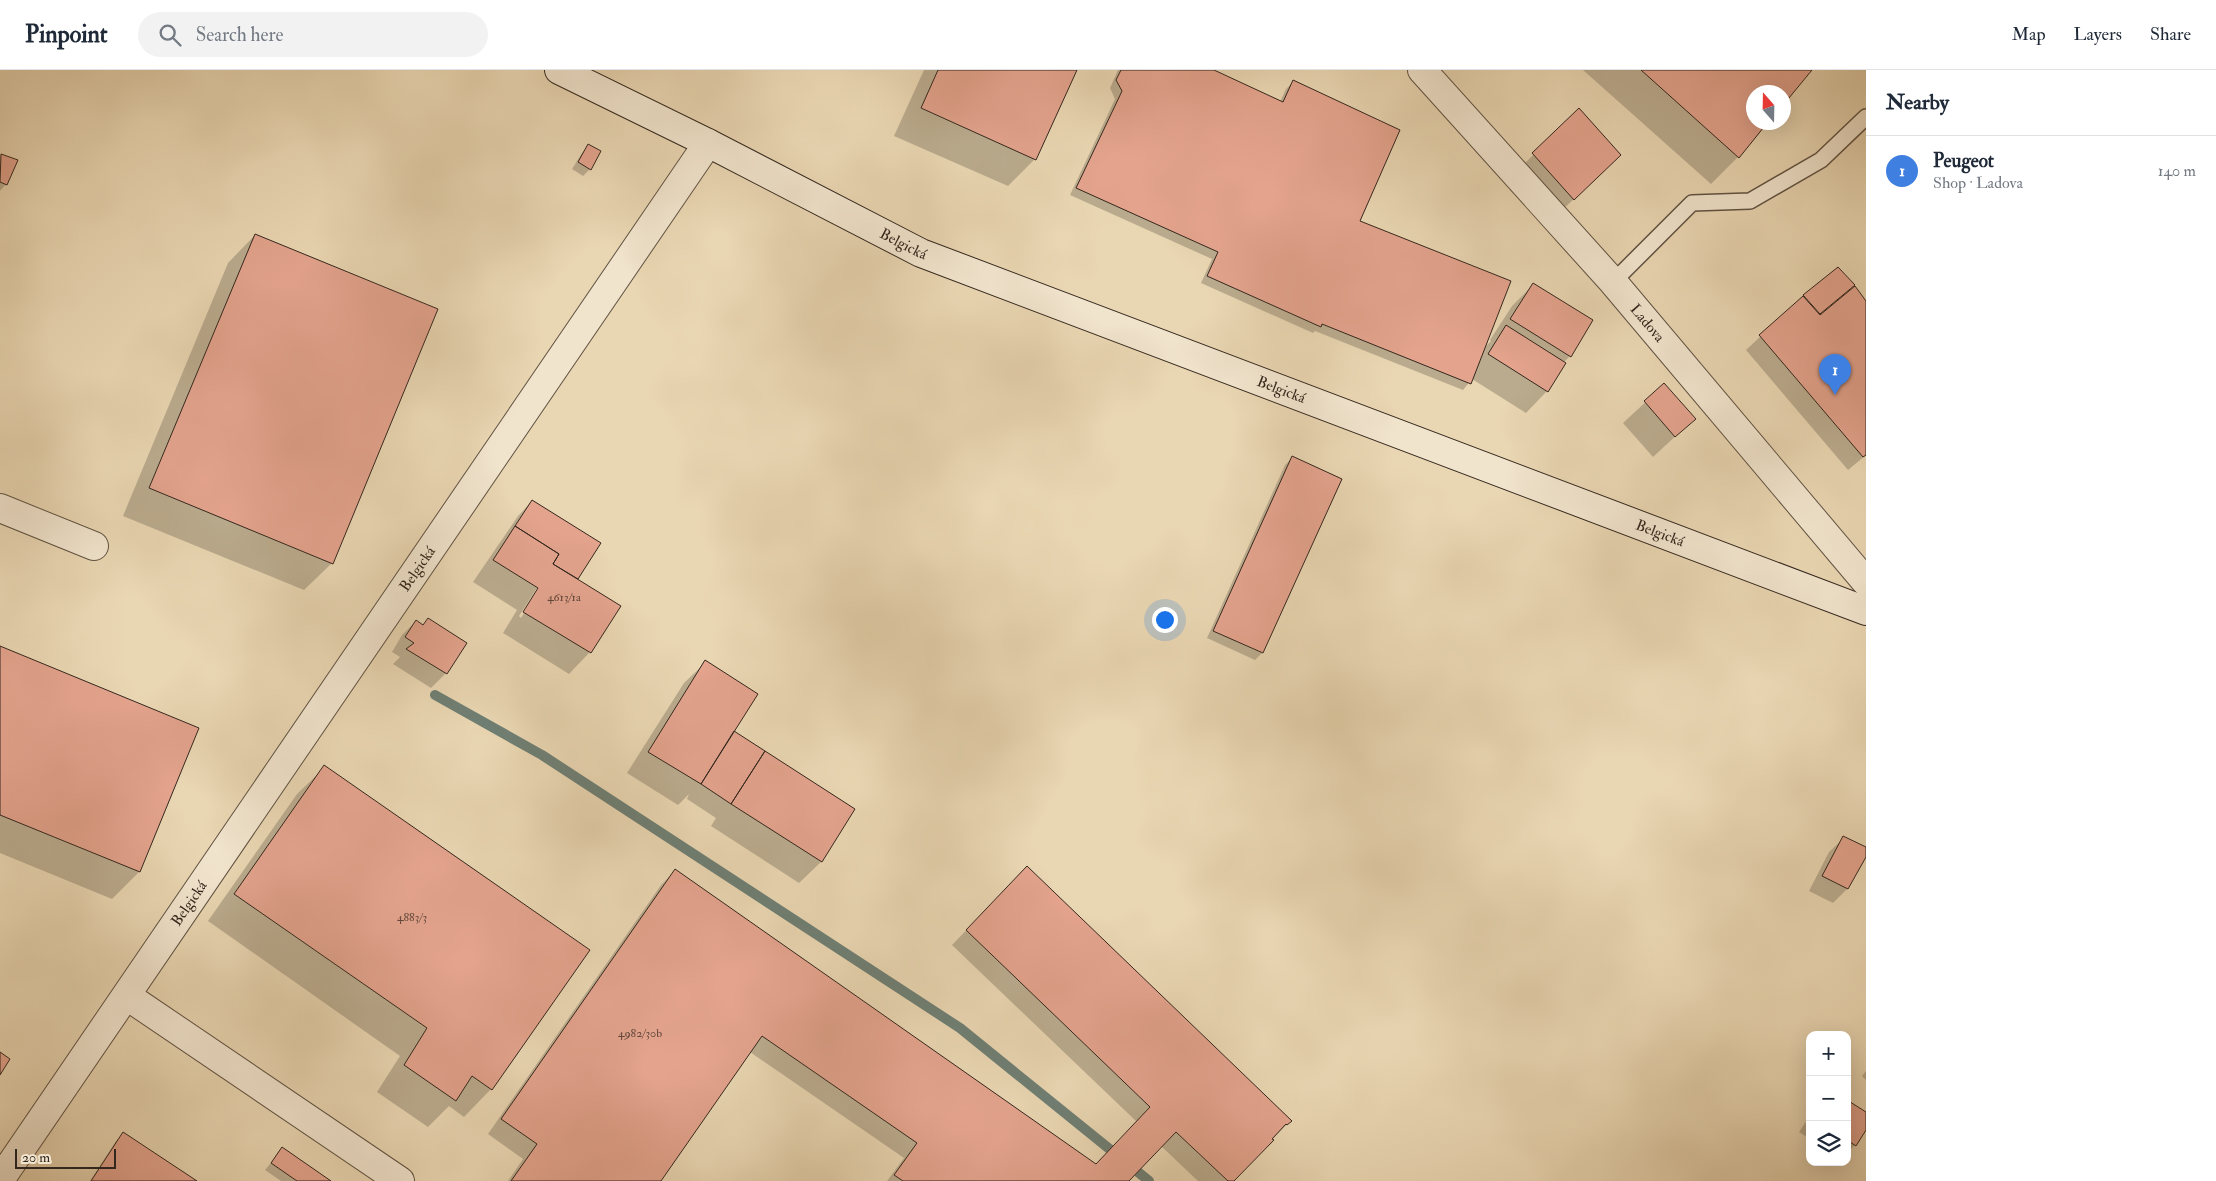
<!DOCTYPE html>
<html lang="en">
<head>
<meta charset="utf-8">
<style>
  :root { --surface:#fff; --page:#f2f2f3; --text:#1f2937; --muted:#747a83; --line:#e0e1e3; --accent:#d93025 }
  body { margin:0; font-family:"IM FELL Double Pica",serif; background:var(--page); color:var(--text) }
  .controls { position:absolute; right:15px; bottom:15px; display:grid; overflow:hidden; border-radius:10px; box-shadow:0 5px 20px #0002 }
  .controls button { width:45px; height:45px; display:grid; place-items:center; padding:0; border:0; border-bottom:1px solid var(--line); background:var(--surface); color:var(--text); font:25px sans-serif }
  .compass { position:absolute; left:1746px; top:15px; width:45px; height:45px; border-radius:50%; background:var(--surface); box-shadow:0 5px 20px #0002; rotate:340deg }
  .scale { position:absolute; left:15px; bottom:12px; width:101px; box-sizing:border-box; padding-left:5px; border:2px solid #34271e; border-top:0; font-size:14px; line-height:18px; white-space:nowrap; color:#34271e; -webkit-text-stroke:4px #f1e4cd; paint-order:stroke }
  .you { position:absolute; left:1164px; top:549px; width:18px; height:18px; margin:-12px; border:4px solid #fff; border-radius:50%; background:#1a73e8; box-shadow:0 0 0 8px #1a73e833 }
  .badge { display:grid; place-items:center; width:32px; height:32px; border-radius:50%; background:var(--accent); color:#fff; font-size:16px; font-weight:700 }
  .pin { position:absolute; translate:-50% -41px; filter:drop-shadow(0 1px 2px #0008) }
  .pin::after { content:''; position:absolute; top:26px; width:18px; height:15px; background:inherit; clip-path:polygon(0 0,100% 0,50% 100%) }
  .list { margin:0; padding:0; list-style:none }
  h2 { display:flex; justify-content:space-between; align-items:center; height:65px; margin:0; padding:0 20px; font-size:21px }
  h2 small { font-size:16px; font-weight:400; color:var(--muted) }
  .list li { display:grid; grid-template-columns:32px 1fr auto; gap:15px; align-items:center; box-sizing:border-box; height:70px; padding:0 20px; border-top:1px solid var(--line) }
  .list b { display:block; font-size:19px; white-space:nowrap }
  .list p { margin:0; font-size:16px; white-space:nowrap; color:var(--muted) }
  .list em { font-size:16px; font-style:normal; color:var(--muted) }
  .icon { flex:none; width:28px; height:28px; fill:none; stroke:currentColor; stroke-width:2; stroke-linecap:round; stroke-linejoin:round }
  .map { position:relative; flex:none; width:1866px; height:1111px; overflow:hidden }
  header { display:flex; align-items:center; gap:30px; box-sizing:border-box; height:70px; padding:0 25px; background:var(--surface); border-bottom:1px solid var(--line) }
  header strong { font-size:24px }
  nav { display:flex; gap:28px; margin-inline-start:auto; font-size:18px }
  .search { width:350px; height:45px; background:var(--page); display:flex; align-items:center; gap:12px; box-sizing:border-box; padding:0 18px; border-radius:28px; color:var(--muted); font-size:19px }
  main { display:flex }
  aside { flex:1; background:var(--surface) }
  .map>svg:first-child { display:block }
  .shadow { fill:#0003; fill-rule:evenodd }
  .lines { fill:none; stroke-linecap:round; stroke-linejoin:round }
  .stream { stroke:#6f7f74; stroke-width:10 }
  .building { fill:#e3a38d; stroke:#34271e }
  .lane-casing { stroke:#615343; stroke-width:18 }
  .street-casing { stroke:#615343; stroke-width:30 }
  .secondary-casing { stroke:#34271e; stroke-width:30 }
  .lane { stroke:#f1e4cd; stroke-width:15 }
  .street { stroke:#f1e4cd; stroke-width:28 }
  .secondary { stroke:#f1e4cd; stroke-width:28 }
  .labels { text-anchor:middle; stroke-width:4; stroke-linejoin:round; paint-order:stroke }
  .number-label { font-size:12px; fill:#60463a }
  .street-label { font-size:15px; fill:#34271e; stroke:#f1e4cd }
</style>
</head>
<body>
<header>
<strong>Pinpoint</strong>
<div class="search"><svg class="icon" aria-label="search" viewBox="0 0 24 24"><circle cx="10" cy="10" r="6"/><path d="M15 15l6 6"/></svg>Search here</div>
<nav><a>Map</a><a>Layers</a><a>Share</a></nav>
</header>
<main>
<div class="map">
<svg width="1866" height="1111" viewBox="0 0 1866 1111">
  <rect width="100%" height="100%" fill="#e9d6b2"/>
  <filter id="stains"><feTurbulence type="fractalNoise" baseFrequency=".004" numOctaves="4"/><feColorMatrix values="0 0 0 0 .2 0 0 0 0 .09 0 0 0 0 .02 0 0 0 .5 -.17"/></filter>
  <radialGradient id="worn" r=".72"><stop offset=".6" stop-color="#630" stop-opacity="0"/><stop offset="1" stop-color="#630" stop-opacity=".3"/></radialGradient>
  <path class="shadow" d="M924,0H1076L1035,89L1008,116L894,66Z
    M1118,0H1209L1280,32L1286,19L1293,12L1359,152L1483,279L1491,271L1490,270L1512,236L1533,215L1570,286L1563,293L1565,294L1547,321L1526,343L1472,309L1463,320L1315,261L1313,263L1201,213L1212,189L1070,125L1115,29L1110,18Z
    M1583,0H1811L1784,32V22H1754L1738,87L1711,114Z
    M1579,40L1605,100L1559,143L1519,99Z
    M588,76L590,99L583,106L572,99L582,83Z
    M1,85L6,114L0,121V87Z
    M255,165L332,493L304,520L123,446L228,193Z
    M1848,221L1866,232V385L1848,400L1746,280L1804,226Z
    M1664,315L1694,349L1653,387L1623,353Z
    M1292,388L1340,409L1262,583L1255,590L1207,568L1285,395Z
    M532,431L575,509L619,537L590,582L569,604L503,563L517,540L473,512L518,446ZM537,518H539L521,548L519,546Z
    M428,550L446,603L431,618L393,594L400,587L392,582L402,565L416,551L422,555Z
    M0,577L198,658L139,802L112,829L0,783Z
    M706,592L733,662L854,739L821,792L799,813L711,756L716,748L687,729L689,724L678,735L627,703L684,613Z
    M325,697L491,1019L464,1047L449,1036L428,1057L377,1022L400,986L208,851L297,724Z
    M1844,768L1866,778V784L1847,819L1833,833L1809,821L1829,782Z
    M675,801L1096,1095L1137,1052L952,875L1013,812L1290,1051L1232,1111H1198L1161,1076L1128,1111H887L904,1088L750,982L660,1111H508L523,1089L488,1064L661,815Z
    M1866,1001V1010L1862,1006Z
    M1847,1031L1866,1043V1058L1855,1075L1847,1083Z
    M1810,1046V1069L1799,1062Z
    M123,1064L194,1111H90L116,1071Z
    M283,1078L329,1111H281L265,1100Z"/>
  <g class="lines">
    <path class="stream" d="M435,625L542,685L960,958L1149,1111"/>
  </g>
  <path class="building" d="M938,0H1077L1036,90L921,38Z
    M1121,0H1214L1283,32L1293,10L1400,60L1360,151L1511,211L1471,314L1322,254L1321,257L1207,206L1218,182L1076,118L1122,21L1116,10Z
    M1641,0H1812L1784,34V22H1754V52H1768L1739,88Z
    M1579,38L1621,85L1574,130L1532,83Z
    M588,74L601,81L591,100L578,92Z
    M1,84L18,90L7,115L0,112Z
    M255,164L438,239L333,494L149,418Z
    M1838,197L1855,215L1820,244L1803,225Z
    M1533,213L1593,250L1571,287L1510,249Z
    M1855,216L1866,231V385L1863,387L1759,265L1803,226L1820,245Z
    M1506,255L1566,293L1548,322L1488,284Z
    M1664,313L1696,349L1675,367L1644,331Z
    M1292,386L1342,409L1263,583L1213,561Z
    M532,430L601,473L578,509L553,494L559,484L515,456Z
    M515,456L559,484L553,494L621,536L591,583L523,542L538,518L493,490Z
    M428,548L467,573L447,604L406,579L414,573L405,567L416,550L423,555Z
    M0,576L199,658L140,802L0,745Z
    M705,590L758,624L701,714L648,682Z
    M734,661L765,681L731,734L701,714Z
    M765,681L855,739L822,792L731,734Z
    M324,695L590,880L492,1020L472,1006L456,1031L404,995L427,958L234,824Z
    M1843,766L1866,777V787L1848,819L1822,806Z
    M1027,796L1292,1051L1287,1055L1286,1054L1272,1069L1274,1070L1234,1111H1228L1176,1062L1129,1111H903L894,1105L917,1073L762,966L661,1111H511L537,1074L501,1049L675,799L1096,1094L1150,1037L966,860Z
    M0,982L10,989L0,1005Z
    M1847,1030L1866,1042V1060L1856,1076L1847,1070Z
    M123,1062L197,1111H91Z
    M282,1077L331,1111H297L271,1093Z"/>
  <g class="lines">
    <defs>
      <path id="lane" d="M1613,212L1692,133L1750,131L1821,90L1866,47"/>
      <g id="street">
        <path id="s1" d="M1422,0L1613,212L1866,512"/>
        <path d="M0,438L94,476"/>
        <path d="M127,926L400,1111"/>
        <path id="s2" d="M0,1110L708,73"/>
      </g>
      <g id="secondary">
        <path id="s3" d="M559,0L708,73L921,183L1866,541"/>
      </g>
    </defs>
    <use href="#lane" class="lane-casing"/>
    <use href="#street" class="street-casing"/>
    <use href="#secondary" class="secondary-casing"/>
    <use href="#lane" class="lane"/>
    <use href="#street" class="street"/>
    <use href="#secondary" class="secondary"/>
  </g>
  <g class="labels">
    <g class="number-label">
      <text x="564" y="531">4613/1a</text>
      <text x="412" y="851">4883/3</text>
      <text x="640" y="967">4982/30b</text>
    </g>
    <g class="street-label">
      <text dy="5" stroke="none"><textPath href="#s3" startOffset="386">Belgická</textPath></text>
      <text dy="5" stroke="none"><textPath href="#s1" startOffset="339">Ladova</textPath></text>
      <text dy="5" stroke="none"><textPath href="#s3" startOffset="791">Belgická</textPath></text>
      <text dy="5" stroke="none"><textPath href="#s3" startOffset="1196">Belgická</textPath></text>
      <text dy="5" stroke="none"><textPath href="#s2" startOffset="740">Belgická</textPath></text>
      <text dy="5" stroke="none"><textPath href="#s2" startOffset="335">Belgická</textPath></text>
    </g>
  </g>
  <rect width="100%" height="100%" filter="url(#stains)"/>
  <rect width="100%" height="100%" fill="url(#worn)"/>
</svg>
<div class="controls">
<button>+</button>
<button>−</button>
<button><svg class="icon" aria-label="layers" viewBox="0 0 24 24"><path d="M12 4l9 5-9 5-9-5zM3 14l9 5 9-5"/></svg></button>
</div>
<svg class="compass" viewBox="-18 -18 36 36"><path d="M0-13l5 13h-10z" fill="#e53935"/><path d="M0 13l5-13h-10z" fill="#747a83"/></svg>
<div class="scale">20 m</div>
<div class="you"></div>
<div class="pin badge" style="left:1835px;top:325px;background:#3f7fe0">1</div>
</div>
<aside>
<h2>Nearby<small></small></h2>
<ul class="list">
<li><span class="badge" style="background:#3f7fe0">1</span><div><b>Peugeot</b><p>Shop · Ladova</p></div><em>140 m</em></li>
</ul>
</aside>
</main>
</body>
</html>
